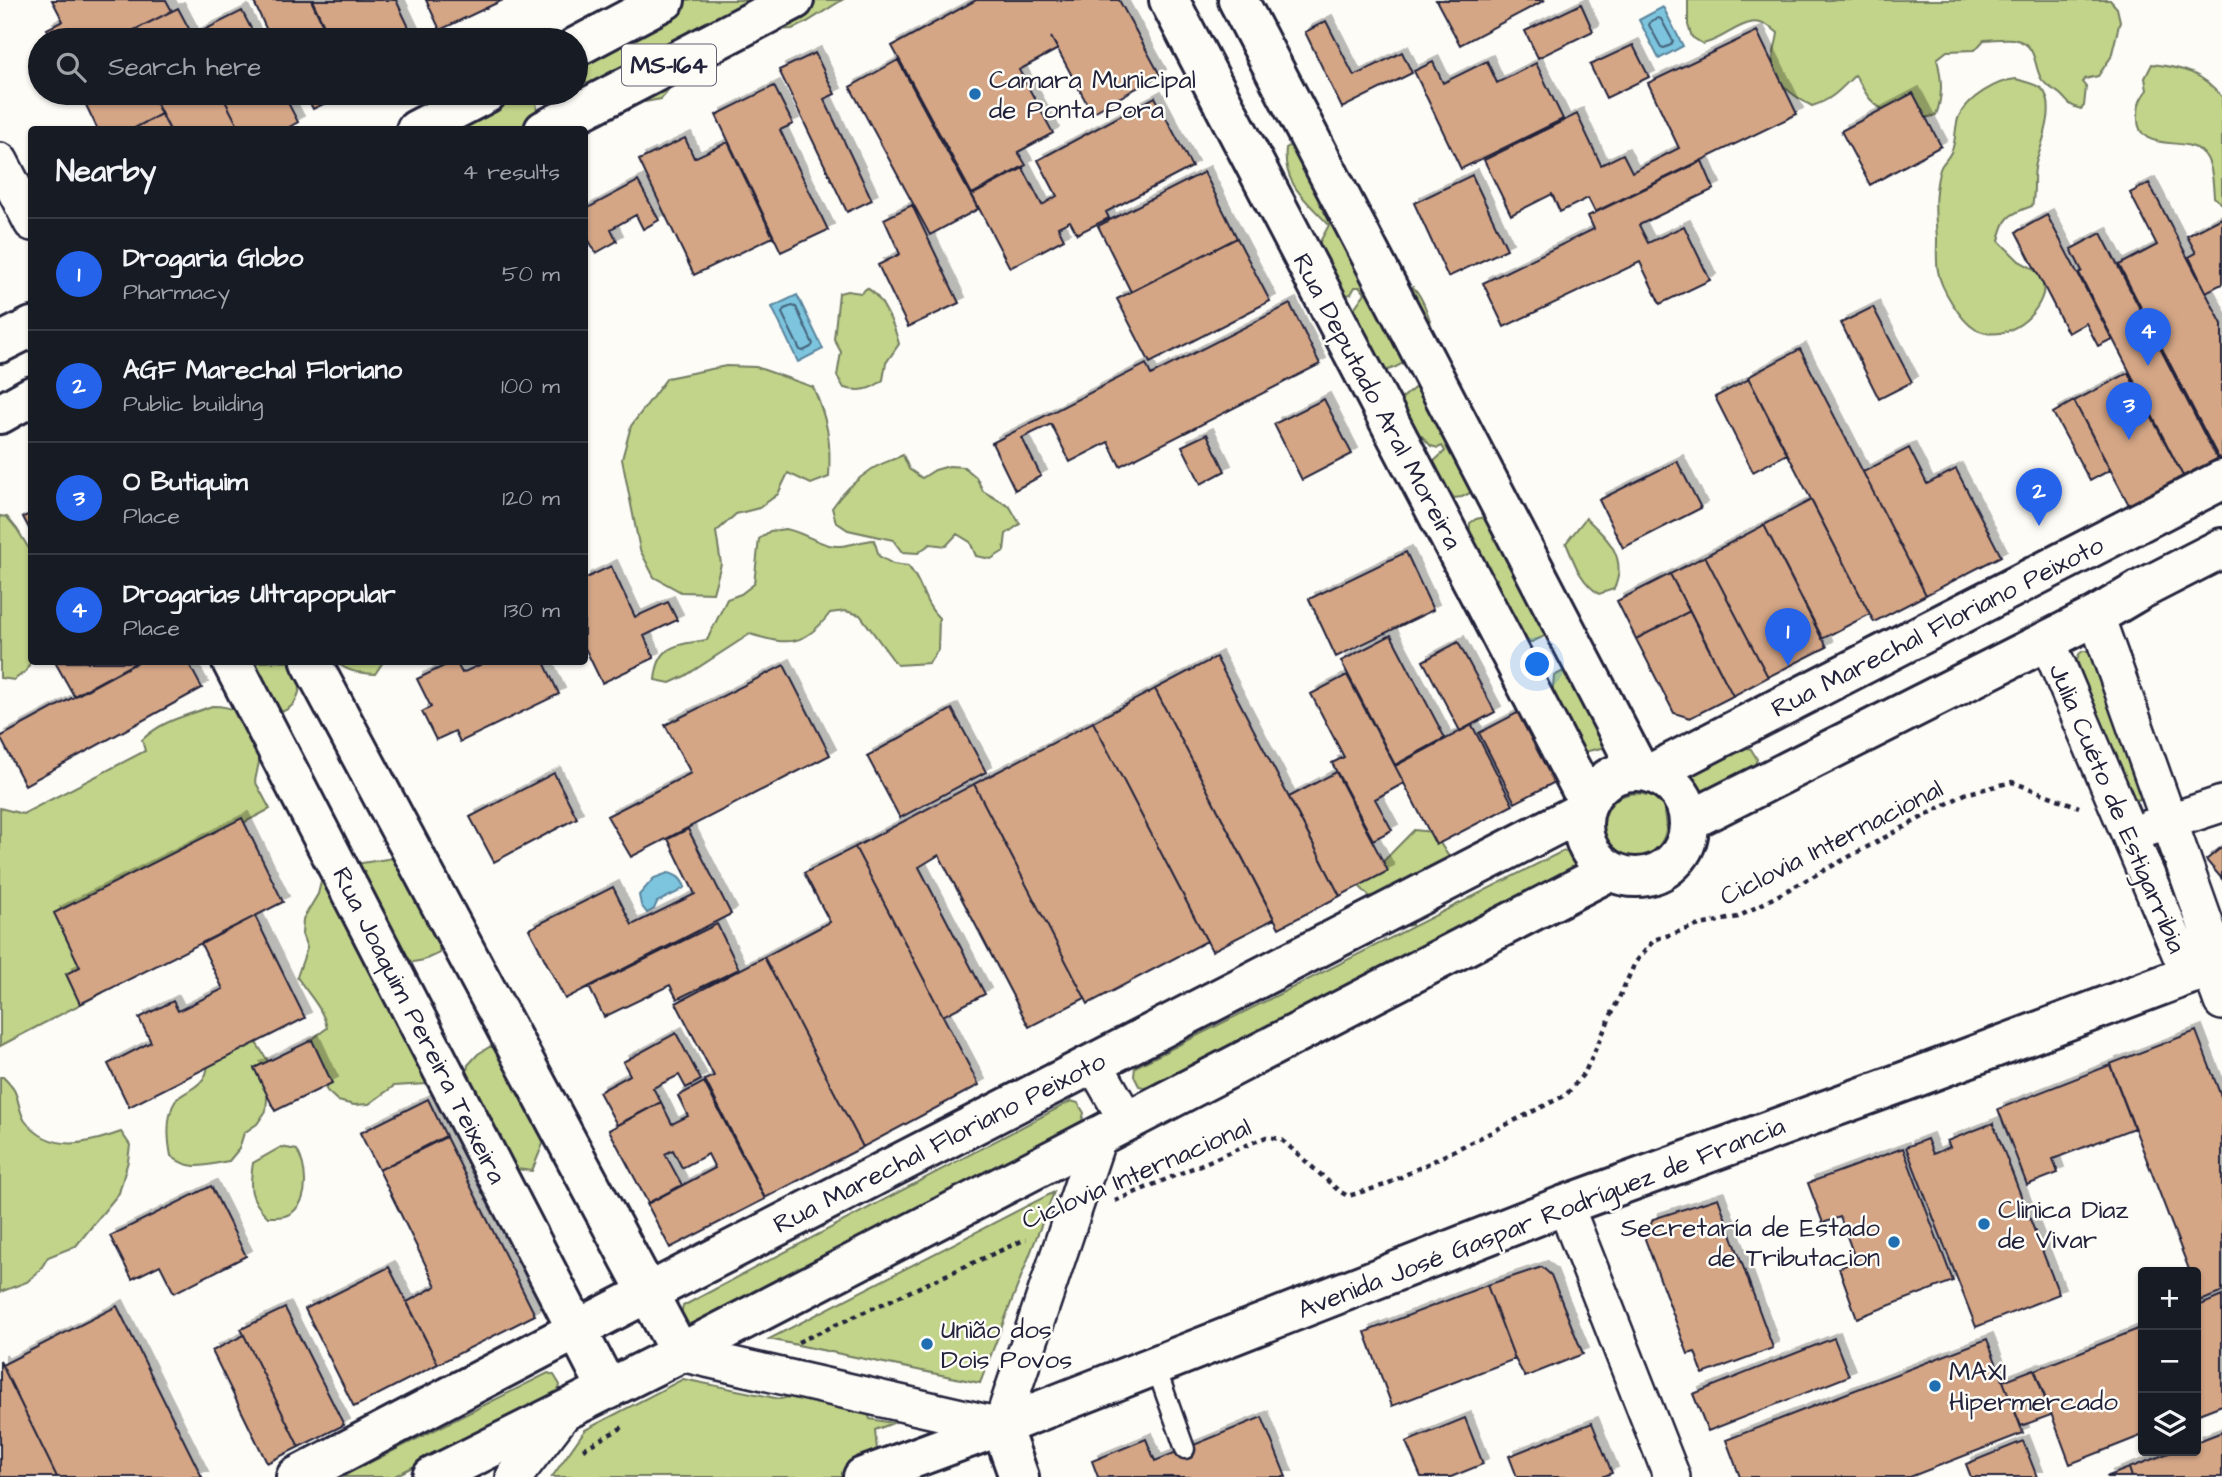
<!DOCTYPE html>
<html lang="en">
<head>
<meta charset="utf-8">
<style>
  :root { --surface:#171b24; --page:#20242c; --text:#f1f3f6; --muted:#9ea1a6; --line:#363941; --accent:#2563eb }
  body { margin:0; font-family:"Architects Daughter",sans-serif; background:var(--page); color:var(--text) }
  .controls { position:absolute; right:21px; bottom:21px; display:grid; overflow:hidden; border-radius:7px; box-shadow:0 2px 5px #0004 }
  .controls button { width:63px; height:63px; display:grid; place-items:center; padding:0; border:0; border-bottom:2px solid var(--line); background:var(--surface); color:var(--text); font:35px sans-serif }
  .you { position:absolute; left:1538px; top:665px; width:24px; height:24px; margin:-18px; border:5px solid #fff; border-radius:50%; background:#1a73e8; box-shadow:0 0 0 10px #1a73e833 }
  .badge { display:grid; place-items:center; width:46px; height:46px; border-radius:50%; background:var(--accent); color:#fff; font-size:23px; font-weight:700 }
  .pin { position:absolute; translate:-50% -58px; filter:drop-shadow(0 2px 4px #0008) }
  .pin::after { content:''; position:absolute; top:37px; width:24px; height:21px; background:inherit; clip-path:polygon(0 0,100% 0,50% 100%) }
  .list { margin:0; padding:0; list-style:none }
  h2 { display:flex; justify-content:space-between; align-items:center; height:91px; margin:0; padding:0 28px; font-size:30px }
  h2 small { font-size:23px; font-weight:400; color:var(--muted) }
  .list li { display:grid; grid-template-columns:46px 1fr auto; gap:21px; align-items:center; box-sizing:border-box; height:112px; padding:0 28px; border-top:2px solid var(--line) }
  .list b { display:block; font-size:26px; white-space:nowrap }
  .list p { margin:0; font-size:23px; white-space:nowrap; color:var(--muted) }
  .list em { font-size:23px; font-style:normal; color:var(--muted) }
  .icon { flex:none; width:38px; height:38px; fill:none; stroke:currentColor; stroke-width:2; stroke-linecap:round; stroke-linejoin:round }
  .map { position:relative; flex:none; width:2222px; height:1477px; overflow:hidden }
  .search { position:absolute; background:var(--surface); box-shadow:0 2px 5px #0004; left:28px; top:28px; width:560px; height:77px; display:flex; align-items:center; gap:18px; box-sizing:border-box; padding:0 24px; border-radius:38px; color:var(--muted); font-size:26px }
  .panel { position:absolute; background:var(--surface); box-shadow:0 2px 5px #0004; left:28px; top:126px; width:560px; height:539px; border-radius:7px }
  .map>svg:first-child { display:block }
  .green { fill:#c1d489; stroke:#727b62; stroke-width:2 }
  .water { fill:#7dc5de; stroke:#59849d; stroke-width:2 }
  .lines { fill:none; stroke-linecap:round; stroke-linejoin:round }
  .shore { stroke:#46637c; stroke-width:2 }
  .building { fill:#d4a686; stroke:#22223b; stroke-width:2; filter:url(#shadow) }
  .lane-casing { stroke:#22223b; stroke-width:23 }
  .street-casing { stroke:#22223b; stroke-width:40 }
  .secondary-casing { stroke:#22223b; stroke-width:44 }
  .primary-casing { stroke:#22223b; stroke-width:44 }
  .path { stroke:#22223b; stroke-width:4.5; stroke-dasharray:5 5; stroke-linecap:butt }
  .lane { stroke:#fdfcf7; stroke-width:18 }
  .street { stroke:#fdfcf7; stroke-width:35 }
  .secondary { stroke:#fdfcf7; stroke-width:38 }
  .primary { stroke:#fdfcf7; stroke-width:38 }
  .poi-dot { fill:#1f6fb2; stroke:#fdfcf7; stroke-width:2.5 }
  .labels { text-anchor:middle; stroke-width:5; stroke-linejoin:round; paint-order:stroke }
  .shield { fill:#fdfcf7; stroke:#646373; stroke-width:2 }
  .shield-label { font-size:24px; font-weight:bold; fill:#22223b }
  .poi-label { font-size:26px; fill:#22223b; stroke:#fdfcf7; text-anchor:start }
  .street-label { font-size:26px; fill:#22223b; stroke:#fdfcf7 }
</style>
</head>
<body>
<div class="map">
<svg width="2222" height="1477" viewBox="0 0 2222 1477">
  <defs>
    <filter id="shadow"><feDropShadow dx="6" dy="-6" stdDeviation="0" flood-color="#0004"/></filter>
  </defs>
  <rect width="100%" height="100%" fill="#fdfcf7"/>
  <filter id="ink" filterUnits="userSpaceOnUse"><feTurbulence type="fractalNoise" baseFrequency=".0143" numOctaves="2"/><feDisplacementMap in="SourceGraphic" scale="14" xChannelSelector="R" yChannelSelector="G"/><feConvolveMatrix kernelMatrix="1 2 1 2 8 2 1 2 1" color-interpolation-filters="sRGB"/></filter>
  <g filter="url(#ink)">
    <path class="green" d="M683,0H842L807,22L792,29L761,31L680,74L661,99L645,102L624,78L589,90L577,63Z
      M1688,0H2110L2117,8L2120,21L2111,57L2098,76L2085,79L2082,82L2086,87L2084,106L2081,109C2067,105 2069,102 2060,94C2053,88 2048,88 2042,80C2034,68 2037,49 2022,42C2011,36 1996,40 1984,40L1975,50L1947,51L1937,59C1942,79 1943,96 1936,115C1914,123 1886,117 1870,99C1864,92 1860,82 1855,75C1841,89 1832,100 1812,106C1795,97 1773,83 1773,61C1773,52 1777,42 1778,33C1749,6 1732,38 1703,44L1692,37L1688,25Z
      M2152,64C2183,68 2202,72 2222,97V204L2214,197C2213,184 2213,160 2201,151C2182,136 2135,154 2138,115C2138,104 2140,99 2147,90L2145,78Z
      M2016,79C2024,82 2035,83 2042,89C2058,105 2041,145 2036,163C2032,178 2036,191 2032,206C2009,214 2004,217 1999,241L2019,261L2032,268L2043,278C2043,283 2044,289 2043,294C2035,321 2002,343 1975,329C1961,321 1940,287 1938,271C1936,261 1937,249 1937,239C1936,223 1934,206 1936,191C1937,183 1938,171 1942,165C1947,158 1951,155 1953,147C1956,137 1955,125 1959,116C1969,97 1996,81 2016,79Z
      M477,93H536L537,115L533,129L459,130L468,102Z
      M1295,142L1405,288L1413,287C1423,297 1433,324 1433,338C1416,351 1400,372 1378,371L1356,314L1355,307L1365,293L1360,287H1355L1351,294L1343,296L1316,249L1329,225C1307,201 1282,184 1286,148Z
      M867,288C882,296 895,327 899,344L886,363L883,380C871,390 860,392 844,388L837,376L841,352L834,339L839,293L847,291L861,293Z
      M726,366L756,367L813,387C828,421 831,440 829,477L811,484L788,473L778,494L759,508L736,514L716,532L721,564L713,593L681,592L654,577L640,550L622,459L631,426L667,378Z
      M1425,379L1476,490L1462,497L1454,498L1450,492L1436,485L1429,466L1445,451L1442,446L1438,448L1431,446L1421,435L1406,429L1400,400Z
      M903,455L909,469L922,478L935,470L949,466L964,467L976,477L983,491L1010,507L1020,524L1006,534L1004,551L991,559L976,556L970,542L957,534L946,546L930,544L918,553L902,552L893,540L848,530L836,522L832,508C842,493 857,479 872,469C881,463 893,460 903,455Z
      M0,516L7,517L17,529L31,552V661L26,671L14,680L0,678Z
      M1491,516L1511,556L1512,572L1518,575L1553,632L1532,642L1524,641L1495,585L1497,579L1490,577L1481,556L1469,539L1470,523L1476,519Z
      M1586,518C1608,539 1628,557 1614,589L1599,594C1580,581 1575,564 1566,543Z
      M786,529C801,532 814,541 829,545C843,549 859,541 874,540L879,556L893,564L908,566C924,584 921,600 939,618L938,650L929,663L897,665L860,615L845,611L830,613C805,646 789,646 750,634L685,676L670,683L655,680C658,644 677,645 707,640L727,599L741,594L754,584L759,539L770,531Z
      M2083,651H2087L2090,653L2145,790L2143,799L2134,800L2130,799L2077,660L2079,654Z
      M235,662H312C291,687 311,707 268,716Z
      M336,662H335H383L375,674C359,673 348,672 336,662Z
      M1567,669L1606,747L1583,752L1552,697L1554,676Z
      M212,706C238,706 243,715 260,734L259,762L255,781L270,809L71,913L67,924L102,993L0,1046V808L23,814L145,751L142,740C164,719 185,717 212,706Z
      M1744,747L1751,749L1757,759L1754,767L1665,813C1668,826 1667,837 1657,848C1651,855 1642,858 1632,857C1588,851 1598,783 1647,795Z
      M1414,830L1433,832L1449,857L1440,884L1415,898L1412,925L1386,929L1374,901L1359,886Z
      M1563,851L1570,853L1576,863L1574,870L1147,1088L1139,1086L1134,1076L1135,1067Z
      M393,858L407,866L441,936L439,953L424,960L408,963L440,1059L427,1084L394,1086L369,1104L354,1105L338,1101L327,1091L303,1046L327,1028C323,1008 308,994 297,977L307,948L302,934L303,919L318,894L322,878L332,867L347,863H362Z
      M253,1038L270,1064L266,1111L257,1124L244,1133L239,1149L229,1161C206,1165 191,1172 171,1156C168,1140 166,1115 176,1100C179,1096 186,1093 190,1090C207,1080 208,1073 209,1053Z
      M491,1046L504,1055L545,1139L532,1171L517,1169L493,1151L466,1079L468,1065L478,1054Z
      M0,1077H3C7,1081 11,1085 14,1090C19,1099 19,1112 25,1121C51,1154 87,1144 121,1132L130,1145L128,1161L119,1193L76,1246L48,1257L40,1270L27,1282L0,1292Z
      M1071,1101L1078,1103L1084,1113L1082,1121L695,1327L687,1324L681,1314L683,1306Z
      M281,1147L297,1150C306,1166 310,1196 295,1210C287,1218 278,1217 268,1217C249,1199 249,1188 253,1163Z
      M1054,1192L980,1383L769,1339Z
      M548,1373L554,1375L560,1385L558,1393L393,1477H341Z
      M683,1379L780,1399L800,1395L853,1403L868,1414L870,1419L893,1423L875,1430L877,1450L870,1477H552L585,1430Z"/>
    <path class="water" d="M1663,7L1683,46L1659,59L1639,20Z
      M797,295L823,349L798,362L772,307Z
      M668,873C677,875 681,878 685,887L678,892L657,902L654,909L647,913L641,905L639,895L654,878Z"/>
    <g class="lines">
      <path class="shore" d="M1658,18L1661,19L1673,41L1671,45L1664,48L1661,47L1649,25L1651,21Z
        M792,306L796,307L813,344L811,347L803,351L800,350L782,313L784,309Z"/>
    </g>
    <path class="building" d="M52,0H166L172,11L115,40H53L47,29L63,21Z
      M253,0H311L330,40H281L276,29L268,33Z
      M312,0H396L415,40H331Z
      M426,0H503L440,30Z
      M976,0H1119L1160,75L1092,113L1051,37L1058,49L1019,70L1053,133L1018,152L1026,165L972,194L892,46Z
      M1436,0H1545L1460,45Z
      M1581,4L1593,31L1538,58L1525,31Z
      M178,8L195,40H124L122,36Z
      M242,11L257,40H195L192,36Z
      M1326,21L1354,76L1402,52L1412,73L1342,108L1305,32Z
      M1757,31L1797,114L1595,212L1588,198L1560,212L1552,194L1511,215L1484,160L1577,114L1601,165L1623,154L1632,172L1679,148L1648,83Z
      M1633,45L1649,77L1606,98L1590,65Z
      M815,53L835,94L824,99L872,200L847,212L779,70Z
      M898,60L978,209L930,235L850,87Z
      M1487,61L1497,83L1536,63L1563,119L1461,169L1414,71L1433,62L1443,83Z
      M774,86L793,124L780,130L828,230L781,252L716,115Z
      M79,93H105L85,103Z
      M105,93H151L161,114L131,130H98L85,103Z
      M151,93H221L240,130H170Z
      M221,93H283L298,122L284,130H240Z
      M305,93H347L313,109Z
      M1913,93L1941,146L1870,185L1841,131Z
      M1155,97L1192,167L1106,212L1109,218L1077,234L1070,221L1058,227L1064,239L1010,268L972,195L1023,168L1042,205L1057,196L1038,160Z
      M161,114L170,130H131Z
      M685,138L694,158L728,142L773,237L694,275L639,160Z
      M1702,161L1714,189L1639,225L1648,243L1684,226L1710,280L1660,304L1640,262L1504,327L1483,283L1594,229L1588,216Z
      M1204,172L1237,238L1131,292L1098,226Z
      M1472,175L1507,249L1448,277L1414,203Z
      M638,181L659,220L643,229L636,215L611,229L617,241L596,253L584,232V210Z
      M2149,183L2222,324V458L2219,459L2119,265L2157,245L2130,193Z
      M912,205L959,303L908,327L878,265L900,254L884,219Z
      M2047,215L2112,339L2098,346L2086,323L2068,333L2016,232Z
      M2222,218V284L2206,292L2189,257L2196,253L2187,236Z
      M2101,233L2217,459L2183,476L2079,273L2082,271L2071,249Z
      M1237,238L1270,301L1150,363L1117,299Z
      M1290,304L1320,364L1120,466L1108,442L1070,462L1051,424L1022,438L1041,476L1015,490L992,443L1146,364L1151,375Z
      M1873,307L1912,382L1879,399L1841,323Z
      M1800,349L1926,595L1874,622L1748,377Z
      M2128,373L2183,476L2129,505L2074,401Z
      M1749,379L1787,454L1753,472L1715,397Z
      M1324,399L1352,454L1302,480L1274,424Z
      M2074,401L2110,470L2090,481L2053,413Z
      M1207,434L1225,471L1201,484L1182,446Z
      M1909,448L1927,484L1956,469L2001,556L1926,595L1863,472Z
      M1677,461L1701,508L1623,548L1599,500Z
      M1811,500L1870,614L1822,639L1764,525Z
      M32,513V534L23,517Z
      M1764,525L1827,647L1768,677L1705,556Z
      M1406,552L1433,610L1336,657L1309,599Z
      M1705,556L1768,677L1733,696L1670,574Z
      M611,566L635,617L668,602L677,620L644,636L654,658L602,683L584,646V579Z
      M1670,574L1690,611L1636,639L1617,601Z
      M1690,611L1733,696L1690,718L1674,713L1636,639Z
      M1391,635L1445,738L1395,765L1341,661Z
      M1458,642L1495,712L1460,731L1423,661Z
      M1216,657L1340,896L1279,928L1155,689Z
      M55,662H137L74,696Z
      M138,662H188L202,688L25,785L0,737Z
      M452,662H456L462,673L486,662H544L559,694L460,742L455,731L436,740L422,712L431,707L417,679Z
      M784,665L830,755L631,857L607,816L691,773L665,725Z
      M1347,675L1404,783L1375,799L1392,830L1373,840L1332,763L1344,757L1311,694Z
      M1155,689L1274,919L1212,951L1093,722Z
      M952,709L986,772L900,818L867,756Z
      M1519,712L1555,782L1515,803L1479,733Z
      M1093,722L1207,941L1088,1004L974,784Z
      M1472,725L1513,805L1436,845L1395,766Z
      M1336,772L1388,871L1340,896L1289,797Z
      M554,773L577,818L494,862L470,817Z
      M974,784L1085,998L1029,1027L939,855L919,867L985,994L943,1016L855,847Z
      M242,818L283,902L80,1004L66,974L80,967L54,913Z
      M688,829L731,914L565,999L529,929L613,887L632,925L695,894L668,839Z
      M855,847L979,1085L863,1147L764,957L830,922L804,873Z
      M2222,847V879L2206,860Z
      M255,916L305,1018L129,1107L108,1064L151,1042L139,1018L173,1001L178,1011L223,989L201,944Z
      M717,924L739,969L677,999L670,985L604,1017L589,987Z
      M764,957L863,1147L765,1198L705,1080L714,1076L676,1003Z
      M2196,1031L2222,1099V1292L2201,1301L2196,1288V1272H2190L2110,1064Z
      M676,1033L701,1080L686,1088L679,1075L653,1088L661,1102L617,1125L599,1092L630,1075L623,1062Z
      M312,1040L332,1083L275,1111L254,1068Z
      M2110,1065L2134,1128L2053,1159L2058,1173L2027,1185L1998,1109Z
      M704,1082L765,1199L670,1248L647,1204L715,1168L708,1154L682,1168L673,1150L665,1154L682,1185L648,1203L609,1130L661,1102L672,1124L688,1116L678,1096Z
      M428,1099L446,1136L379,1170L360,1133Z
      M1993,1123L2059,1294L1976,1327L1906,1147L1927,1139L1933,1154L1950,1147L1947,1141Z
      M446,1137L535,1315L438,1364L407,1302L436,1286L379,1170Z
      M1903,1148L1953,1281L1857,1318L1839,1268L1856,1261L1840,1217L1823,1223L1808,1183Z
      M211,1186L246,1256L174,1293L160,1265L132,1279L110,1236Z
      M1718,1198L1773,1348L1703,1374L1695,1352L1688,1354L1645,1239L1653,1219Z
      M389,1267L438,1364L354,1407L305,1309Z
      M1542,1267L1551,1275L1583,1354L1525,1377L1515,1359L1487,1285Z
      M1487,1285L1515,1359L1392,1406L1365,1332Z
      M2222,1296V1405L2196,1415V1307Z
      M117,1306L202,1477H57L2,1365Z
      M285,1308L344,1425L299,1447L241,1329Z
      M2143,1327V1435L2070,1464L2035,1370Z
      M244,1335L299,1447L267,1463L212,1351Z
      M1834,1338L1849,1376L1708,1431L1693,1394Z
      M1987,1339L2023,1433L1910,1477H1740L1726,1440Z
      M0,1361L57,1477H0Z
      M2034,1369L2051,1415L2021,1426L2003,1381Z
      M1262,1417L1286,1477H1098L1092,1461L1146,1439L1155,1461Z
      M1465,1418L1483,1464L1451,1477H1421L1406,1442Z
      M1592,1423L1612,1473L1602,1477H1517L1509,1456Z
      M2222,1432V1477H2132L2129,1468L2174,1451H2196V1442Z
      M2023,1441L2037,1477H1971L1966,1464Z
      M2129,1468L2132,1477H2106Z"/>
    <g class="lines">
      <defs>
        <path id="lane" d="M1155,1365L1185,1449"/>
        <path id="street" d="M0,161L32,223
          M2096,616L2220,965
          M2047,640L2189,975
          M2149,828L2222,804
          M2210,969L2222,1002
          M1094,1063L1127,1121
          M1565,1205L1672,1477
          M680,1353L1001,1426L1099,1135
          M514,1477L565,1411"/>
        <path id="secondary" d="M1169,0L1588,802
          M1238,0L1639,771
          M232,662L608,1390
          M311,662L680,1353
          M1583 824a53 53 0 1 1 106 0a53 53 0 1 1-106 0Z
          M1652,773L2222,480
          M1689,821L2096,616L2140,590L2222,548
          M1001,1426L1019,1477
          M296,1477L607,1314L1585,810
          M432,1477L680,1353L1610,871
          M863,1477L1001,1426L1565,1205L1906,1081L2189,975L2222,965"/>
        <path id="primary" d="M576,47L665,0
          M416,130L487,93
          M544,130L794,0
          M0,343L32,327
          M0,414L32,396"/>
      </defs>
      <use href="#lane" class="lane-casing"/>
      <use href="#street" class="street-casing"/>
      <use href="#secondary" class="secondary-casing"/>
      <use href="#primary" class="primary-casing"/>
      <path class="path" d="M1115,1201L1266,1137L1281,1139L1339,1191L1348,1196L1385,1185L1566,1095L1585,1072L1635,963L1654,940L1696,926L1738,917L1965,794L2012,782L2079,807
        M798,1342L1026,1239
        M583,1449L625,1426"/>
      <use href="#lane" class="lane"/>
      <use href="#street" class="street"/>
      <use href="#secondary" class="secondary"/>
      <use href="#primary" class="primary"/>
    </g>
  </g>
  <g class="poi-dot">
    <circle cx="975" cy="94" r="7"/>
    <circle cx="1984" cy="1224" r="7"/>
    <circle cx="1894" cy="1242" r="7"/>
    <circle cx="927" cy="1344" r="7"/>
    <circle cx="1935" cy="1386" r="7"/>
  </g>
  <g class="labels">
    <rect class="shield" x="622" y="44.5" width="94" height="41" rx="5"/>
    <g class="shield-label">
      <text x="669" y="73">MS-164</text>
    </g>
    <g class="poi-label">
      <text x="989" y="88">Camara Municipal<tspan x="989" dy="30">de Ponta Pora</tspan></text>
      <text x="1998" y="1218">Clinica Diaz<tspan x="1998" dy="30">de Vivar</tspan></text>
      <text x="1880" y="1236" text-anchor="end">Secretaría de Estado<tspan x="1880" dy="30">de Tributacion</tspan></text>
      <text x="941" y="1338">União dos<tspan x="941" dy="30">Dois Povos</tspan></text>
      <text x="1949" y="1380">MAXI<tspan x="1949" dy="30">Hipermercado</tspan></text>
    </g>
    <g class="street-label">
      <text transform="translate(1378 401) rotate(62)" y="9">Rua Deputado Aral Moreira</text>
      <text transform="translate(1937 626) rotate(-27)" y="9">Rua Marechal Floriano Peixoto</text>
      <text transform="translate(2118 808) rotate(67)" y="9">Julia Cuéto de Estigarribia</text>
      <text transform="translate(1831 842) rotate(-27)" y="9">Ciclovia Internacional</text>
      <text transform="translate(420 1025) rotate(63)" y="9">Rua Joaquim Pereira Teixeira</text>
      <text transform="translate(939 1142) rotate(-27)" y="9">Rua Marechal Floriano Peixoto</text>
      <text transform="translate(1136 1173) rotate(-23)" y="9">Ciclovia Internacional</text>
      <text transform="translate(1541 1217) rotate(-21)" y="9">Avenida José Gaspar Rodríguez de Francia</text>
    </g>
  </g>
</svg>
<div class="controls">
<button>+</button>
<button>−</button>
<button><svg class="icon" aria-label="layers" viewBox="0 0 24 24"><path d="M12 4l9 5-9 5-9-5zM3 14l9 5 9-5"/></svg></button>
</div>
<div class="you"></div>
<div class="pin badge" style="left:1788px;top:666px">1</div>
<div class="pin badge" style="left:2039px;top:526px">2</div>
<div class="pin badge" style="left:2129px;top:440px">3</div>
<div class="pin badge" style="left:2148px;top:366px">4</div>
<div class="search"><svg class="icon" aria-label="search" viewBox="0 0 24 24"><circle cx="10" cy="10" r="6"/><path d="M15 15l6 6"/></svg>Search here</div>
<section class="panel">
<h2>Nearby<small>4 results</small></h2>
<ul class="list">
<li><span class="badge">1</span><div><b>Drogaria Globo</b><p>Pharmacy</p></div><em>50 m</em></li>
<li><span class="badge">2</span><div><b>AGF Marechal Floriano</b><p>Public building</p></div><em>100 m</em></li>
<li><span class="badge">3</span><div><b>O Butiquim</b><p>Place</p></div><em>120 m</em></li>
<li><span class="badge">4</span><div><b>Drogarias Ultrapopular</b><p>Place</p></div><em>130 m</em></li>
</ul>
</section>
</div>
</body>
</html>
